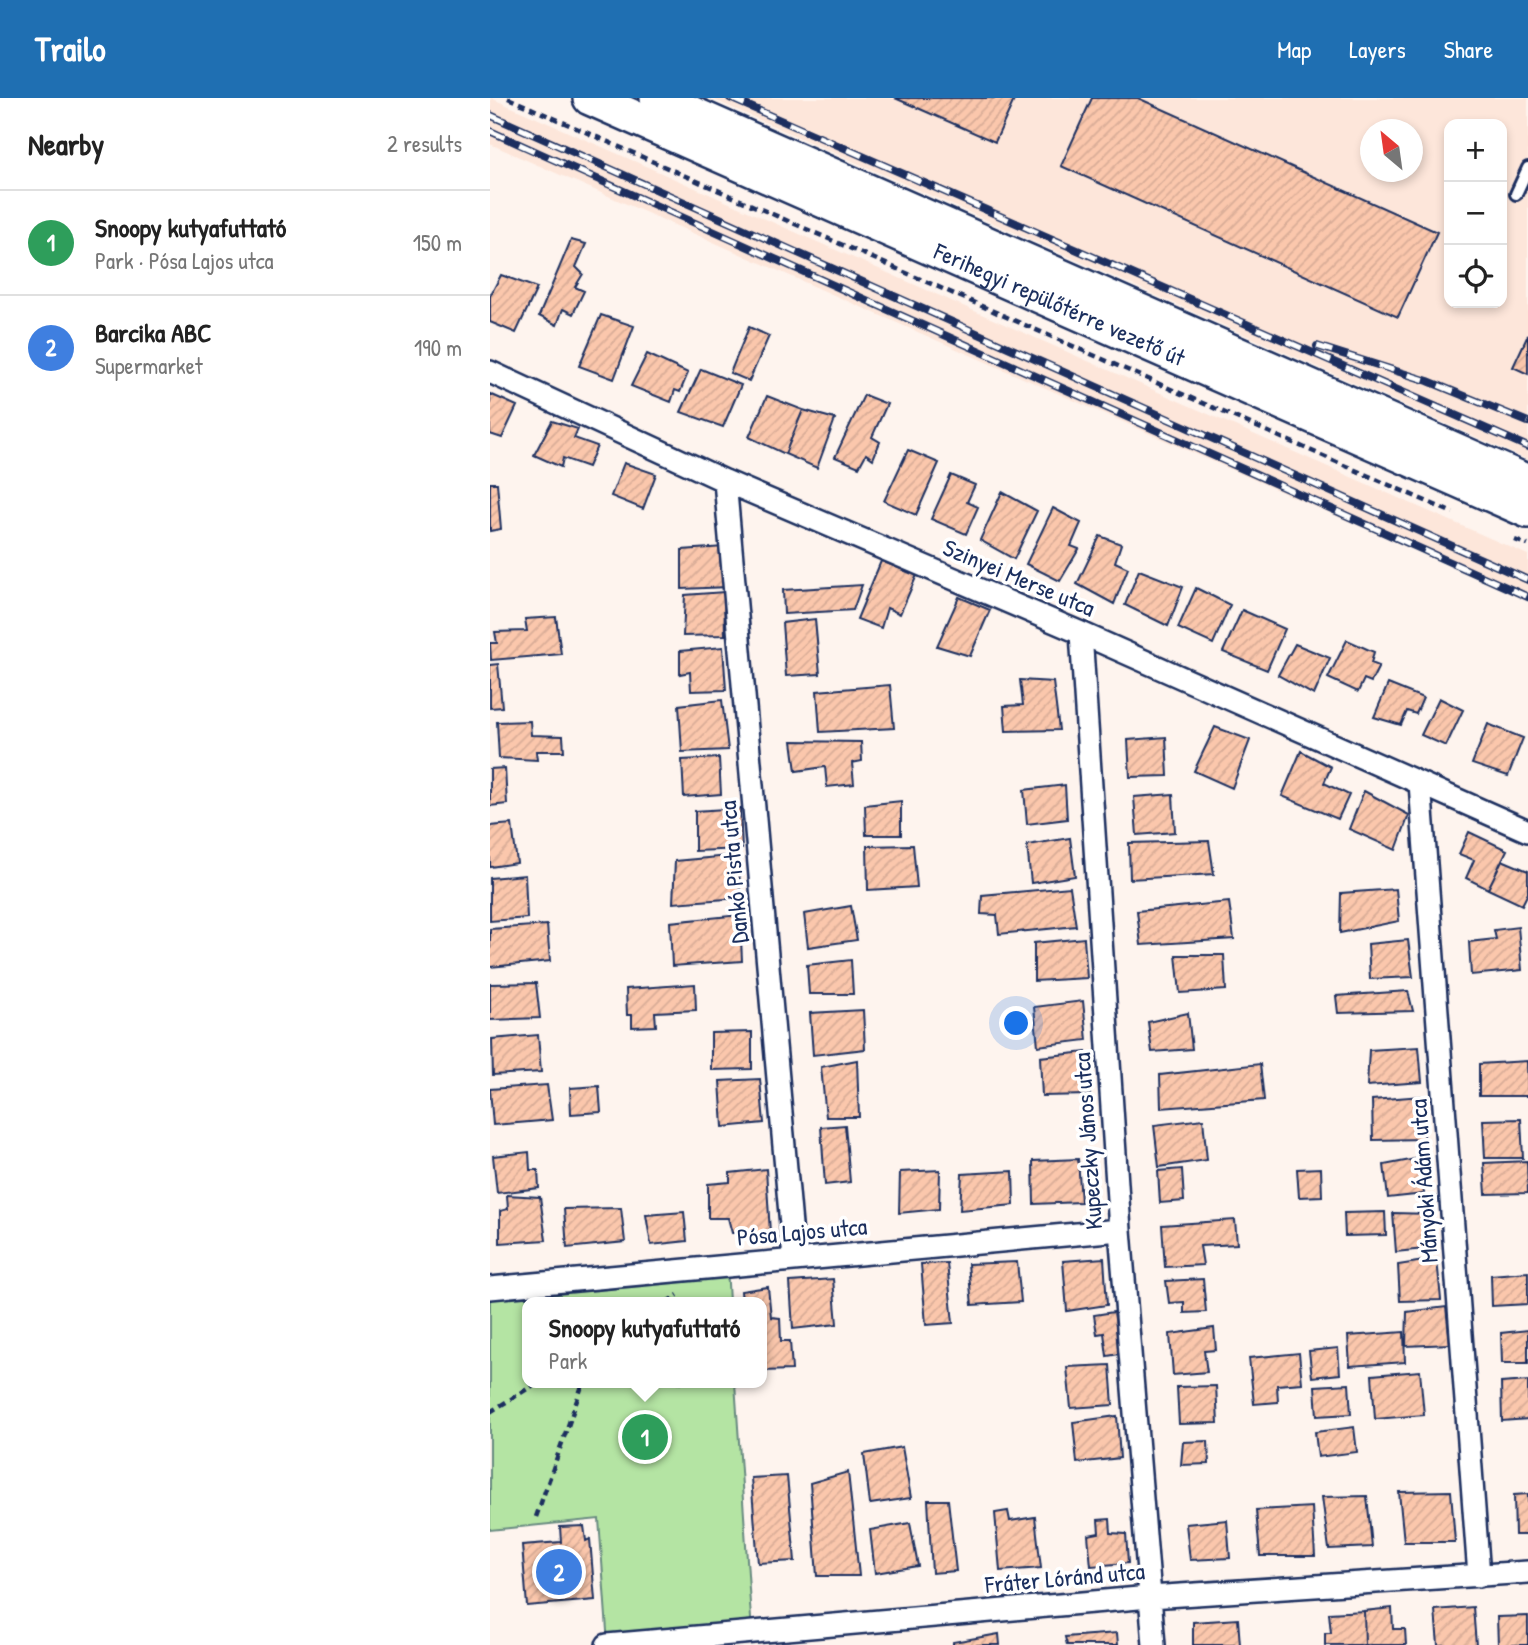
<!DOCTYPE html>
<html lang="en">
<head>
<meta charset="utf-8">
<style>
  :root { --surface:#fff; --page:#f2f2f2; --text:#222; --muted:#767676; --line:#e0e0e0; --accent:#1f6fb2 }
  body { margin:0; font-family:"Patrick Hand",sans-serif; background:var(--page); color:var(--text) }
  .controls { position:absolute; right:21px; top:21px; display:grid; overflow:hidden; border-radius:14px; box-shadow:0 4px 10px #0003 }
  .controls button { width:63px; height:63px; display:grid; place-items:center; padding:0; border:0; border-bottom:2px solid var(--line); background:var(--surface); color:var(--text); font:35px sans-serif }
  .compass { position:absolute; left:870px; top:21px; width:63px; height:63px; border-radius:50%; background:var(--surface); box-shadow:0 4px 10px #0003; rotate:331deg }
  .you { position:absolute; left:527px; top:926px; width:24px; height:24px; margin:-18px; border:5px solid #fff; border-radius:50%; background:#1a73e8; box-shadow:0 0 0 10px #1a73e833 }
  .badge { display:grid; place-items:center; width:46px; height:46px; border-radius:50%; background:var(--accent); color:#fff; font-size:23px; font-weight:700 }
  .pin { position:absolute; translate:-50% -50%; border:4px solid #fff; box-shadow:0 2px 7px #0006 }
  .popup { position:absolute; left:32px; top:1199px; width:245px; height:91px; box-sizing:border-box; display:grid; place-content:center; border-radius:14px; background:var(--surface); filter:drop-shadow(0 2px 5px #0005); font-size:23px; white-space:nowrap; color:var(--muted) }
  .popup b { font-size:26px; color:var(--text) }
  .popup::after { content:''; position:absolute; left:50%; top:100%; margin-left:-14px; border:14px solid transparent; border-top-color:var(--surface) }
  .list { margin:0; padding:0; list-style:none }
  h2 { display:flex; justify-content:space-between; align-items:center; height:91px; margin:0; padding:0 28px; font-size:30px }
  h2 small { font-size:23px; font-weight:400; color:var(--muted) }
  .list li { display:grid; grid-template-columns:46px 1fr auto; gap:21px; align-items:center; box-sizing:border-box; height:105px; padding:0 28px; border-top:2px solid var(--line) }
  .list b { display:block; font-size:26px; white-space:nowrap }
  .list p { margin:0; font-size:23px; white-space:nowrap; color:var(--muted) }
  .list em { font-size:23px; font-style:normal; color:var(--muted) }
  .icon { flex:none; width:38px; height:38px; fill:none; stroke:currentColor; stroke-width:2; stroke-linecap:round; stroke-linejoin:round }
  .map { position:relative; flex:none; width:1038px; height:1547px; overflow:hidden }
  header { display:flex; align-items:center; gap:42px; box-sizing:border-box; height:98px; padding:0 35px; background:var(--accent); color:#fff }
  header strong { font-size:33px }
  nav { display:flex; gap:38px; margin-inline-start:auto; font-size:24px }
  main { display:flex }
  aside { flex:1; background:var(--surface) }
  .map>svg:first-child { display:block }
  .built { fill:#fde6da; fill-rule:evenodd }
  .green { fill:#b4e4a3; stroke:#688a80; stroke-width:2 }
  .building { fill:url(#building-hatch); stroke:#1b2f5e; stroke-width:2 }
  .lines { fill:none; stroke-linecap:round; stroke-linejoin:round }
  .service-casing { stroke:#1b2f5e; stroke-width:16 }
  .minor-casing { stroke:#1b2f5e; stroke-width:26 }
  .primary-casing { stroke:#1b2f5e; stroke-width:38 }
  .path { stroke:#1b2f5e; stroke-width:4.5; stroke-dasharray:7 5; stroke-linecap:butt }
  .service { stroke:#fff; stroke-width:10 }
  .minor { stroke:#fff; stroke-width:21 }
  .primary { stroke:#fff; stroke-width:33 }
  .rail-casing { stroke:#1b2f5e; stroke-width:8 }
  .rail { stroke:#fff; stroke-width:5; stroke-dasharray:16; stroke-linecap:butt }
  .labels { text-anchor:middle; stroke-width:7; stroke-linejoin:round; paint-order:stroke }
  .street-label { font-size:24px; fill:#1b2f5e; stroke:#fff }
</style>
</head>
<body>
<header>
<strong>Trailo</strong>
<nav><a>Map</a><a>Layers</a><a>Share</a></nav>
</header>
<main>
<aside>
<h2>Nearby<small>2 results</small></h2>
<ul class="list">
<li><span class="badge" style="background:#2e9e5b">1</span><div><b>Snoopy kutyafuttató</b><p>Park · Pósa Lajos utca</p></div><em>150 m</em></li>
<li><span class="badge" style="background:#3f7fe0">2</span><div><b>Barcika ABC</b><p>Supermarket</p></div><em>190 m</em></li>
</ul>
</aside>
<div class="map">
<svg width="1038" height="1547" viewBox="0 0 1038 1547">
  <defs>
    <pattern id="building-hatch" width="6" height="6" patternUnits="userSpaceOnUse" patternTransform="scale(1.75)"><rect width="6" height="6" fill="#fbc7ac"/><path d="M-1 1l2-2M0 6l6-6M5 7l2-2" fill="none" stroke="#d7ab96"/></pattern>
  </defs>
  <rect width="100%" height="100%" fill="#fef4ee"/>
  <filter id="ink" filterUnits="userSpaceOnUse"><feTurbulence type="fractalNoise" baseFrequency=".0143" numOctaves="2"/><feDisplacementMap in="SourceGraphic" scale="14" xChannelSelector="R" yChannelSelector="G"/><feConvolveMatrix kernelMatrix="1 2 1 2 8 2 1 2 1" color-interpolation-filters="sRGB"/></filter>
  <g filter="url(#ink)">
    <path class="built" d="M1,0L1038,457V502L0,46Z
      M220,0H1038V362ZM959,26H1012V205H959ZM880,32H922V74H880Z"/>
    <path class="green" d="M237,1167L239,1204H38V1285H245L262,1535L118,1547L109,1421L0,1432V1190Z"/>
    <path class="building" d="M405,0H525L505,44Z
      M602,0H648L947,134L908,219L571,68Z
      M81,142L96,146L86,169L93,176L85,189L94,193L83,216L73,211L67,227L49,218Z
      M11,177L47,190L26,235L0,224V198Z
      M111,217L144,228L124,281L89,268Z
      M259,229L279,238L259,283L240,275Z
      M1038,237V276L1023,269Z
      M157,256L198,275L190,294L185,292L181,304L141,288Z
      M211,271L251,287L233,329L191,314Z
      M0,296L27,308L12,340L0,336Z
      M374,297L397,306L382,339L390,344L383,361L376,356L369,369L345,359Z
      M277,298L313,312L295,356L259,339Z
      M313,312L345,321L327,370L295,356Z
      M62,323L88,331L84,340L107,348L98,369L73,360L71,369L44,357Z
      M418,352L449,365L426,417L394,403Z
      M134,365L166,376L153,411L121,398Z
      M461,377L485,387L477,404L488,409L476,436L441,421Z
      M0,385H7L11,431L0,433Z
      M512,394L547,413L524,461L490,442Z
      M563,410L591,425L581,448L589,451L570,483L536,466Z
      M610,438L631,446L625,464L638,470L624,506L587,486Z
      M234,449L238,489L192,491V452Z
      M391,463L427,477L410,516L397,510L391,530L367,521Z
      M649,472L693,489L678,528L635,507Z
      M372,487L363,512L294,516L293,492Z
      M706,490L740,507L723,546L688,530Z
      M234,494L235,537L193,538L195,497Z
      M469,499L500,512L480,558L447,548Z
      M752,512L795,531L777,572L733,554Z
      M66,519L71,556L1,562L0,545H7L5,534L37,533L35,521Z
      M325,521L330,576L296,578L292,525Z
      M857,542L884,554L881,565L889,568L881,584L874,581L868,594L838,580Z
      M805,546L840,560L824,597L788,577Z
      M233,549L236,592L201,593L200,574L190,576V553Z
      M8,566L12,609L0,610V567Z
      M530,582L563,584L569,632L516,633L514,608L533,607Z
      M898,586L933,600L926,616L917,613L911,627L884,619Z
      M400,587L404,630L330,634L327,593Z
      M949,600L973,612L956,648L931,637Z
      M232,602L238,652L192,654L189,607Z
      M40,623L41,637L73,638L74,653H46L47,662L9,660L7,624Z
      M998,626L1033,640L1018,678L982,666Z
      M725,629L760,642L742,690L704,673Z
      M676,639L678,678L640,679L638,642Z
      M302,643L371,644L372,663L362,665L364,686L337,689L335,669L306,673Z
      M811,653L841,669L834,685L859,697L848,721L792,698Z
      M229,660L231,696L194,699L192,662Z
      M15,670L17,706L0,708V671Z
      M575,687L577,721L537,726L534,692Z
      M874,693L919,717L906,752L859,731Z
      M683,696L685,734L647,737L644,699Z
      M411,703V737H376L375,707Z
      M250,710L252,751L205,753V713Z
      M22,726L27,765L0,769V728Z
      M979,734L1017,752L998,791L976,780L984,762L969,756Z
      M580,740L585,778L541,785L537,747Z
      M719,743L724,776L640,781L639,745Z
      M423,747L427,789L378,792L377,748Z
      M249,757L250,800L183,805L185,763Z
      M1012,762L1038,773V795L1032,807L998,791Z
      M35,777L37,820L0,823V780Z
      M580,789L586,828L509,836L507,817L491,816L492,797Z
      M906,791L909,823L850,835L851,795Z
      M739,804L744,841L651,847L647,813Z
      M361,808L367,842L318,849L314,816Z
      M250,817L252,863L182,868L180,824Z
      M57,827L60,863L0,869V831Z
      M1028,829L1032,872L981,877L979,844L1006,841L1004,832Z
      M594,840L597,880L544,883V845Z
      M918,842L923,879L880,881L878,846Z
      M686,857H734L736,892L690,895Z
      M361,862L363,896H319L317,867Z
      M46,885L50,920L0,922V886Z
      M205,886L206,912L165,914L166,928L142,929V917H137L136,891Z
      M918,893L923,913L848,915L846,898Z
      M593,903L597,942L548,948L544,909Z
      M373,912L375,951L323,957L320,915Z
      M698,915L702,951L662,954L658,924Z
      M262,934V971L221,972V935Z
      M48,937L51,974L3,977L2,941Z
      M929,949L932,984L877,988L879,952Z
      M596,954L600,997L552,998L550,959Z
      M367,962L369,1019H336L331,969Z
      M1037,963L1038,998H989V966Z
      M770,966L774,1002L671,1010L670,977Z
      M270,981L274,1025L233,1029L230,983Z
      M57,987L62,1022L3,1027L0,991Z
      M109,988L111,1014L81,1016L80,990Z
      M932,998L934,1041L883,1042L882,1002Z
      M713,1021L717,1062L669,1069L664,1027Z
      M1031,1021L1033,1060H995L993,1022Z
      M355,1027L360,1084L335,1087L331,1029Z
      M39,1054L40,1072H48L49,1090L7,1095L3,1058Z
      M931,1060L934,1096L898,1100L894,1067Z
      M588,1061L591,1104L544,1106L543,1063Z
      M1037,1063L1038,1095L996,1096L994,1065Z
      M831,1070L832,1098L809,1099L807,1071Z
      M276,1071L280,1135H242L238,1120H218V1086L240,1084V1075Z
      M692,1071L694,1103L670,1105L668,1073Z
      M450,1072L449,1111L409,1115L410,1074Z
      M523,1073L524,1107L470,1112L472,1076Z
      M17,1097L50,1099L56,1142L10,1145V1113L18,1111Z
      M131,1110L135,1144L77,1150L74,1111Z
      M194,1114L197,1143L161,1147L156,1117Z
      M895,1114L896,1137L855,1138L854,1115Z
      M903,1115L942,1116L944,1150L906,1154Z
      M745,1122L747,1146L710,1148L713,1167L675,1169L672,1127Z
      M614,1160L617,1207L577,1213L573,1163Z
      M947,1161L951,1202L910,1203L908,1167Z
      M527,1164L531,1204L482,1207L478,1166Z
      M457,1165L463,1225L436,1227L431,1166Z
      M1038,1174V1206L1002,1208L1001,1177Z
      M343,1181L347,1226L303,1231L300,1184Z
      M713,1181L716,1214L694,1215V1204L679,1205L676,1183Z
      M278,1189L281,1219L290,1220L291,1243H300L302,1272L272,1273V1204H252L251,1193Z
      M956,1209L960,1246L916,1248L917,1214Z
      M624,1214L630,1256L617,1258L614,1235L607,1236L604,1217Z
      M724,1230L726,1252L714,1253L717,1274L683,1277L680,1236Z
      M1038,1232V1265H1012L1011,1235Z
      M914,1234L915,1264L860,1268L858,1238Z
      M848,1250L850,1276L822,1279L819,1253Z
      M809,1255L812,1285L787,1287L788,1304L764,1306L759,1260Z
      M620,1267L623,1307L581,1310L577,1269Z
      M930,1273L934,1317L885,1321L882,1277Z
      M1038,1283V1321L1012,1323L1011,1285Z
      M859,1286L861,1316L827,1318L825,1288Z
      M726,1288L728,1325L689,1326L687,1289Z
      M627,1318L630,1360L587,1365L583,1324Z
      M864,1329L867,1354L828,1359L825,1334Z
      M718,1343L719,1366L691,1367L693,1344Z
      M412,1349L421,1400L380,1406L374,1356Z
      M358,1374L369,1478H327L320,1385Z
      M297,1378L305,1463L268,1465L261,1380Z
      M961,1393L965,1444H914L909,1394Z
      M1038,1396V1437H1025L1024,1397Z
      M877,1398L882,1449L839,1451L832,1399Z
      M438,1402H458L466,1473L442,1475Z
      M822,1409L825,1458H770L766,1412Z
      M518,1413L520,1423L545,1419L551,1470L510,1473L505,1415Z
      M620,1421L621,1435L636,1436L638,1465L601,1468L598,1437L609,1435L608,1422Z
      M737,1422L740,1460L700,1462L696,1426Z
      M420,1425L428,1468L385,1475L380,1432Z
      M94,1428L96,1443L100,1441L105,1502L37,1508L32,1447L71,1444L70,1429Z
      M983,1509L986,1547H948L945,1512Z
      M902,1510L903,1531H915L916,1547H875L874,1513Z
      M874,1513L875,1547H835V1535H841L839,1515Z
      M1038,1518V1547H1008L1007,1519Z
      M748,1521L750,1547H703V1524Z
      M627,1535L628,1547H577L575,1539Z
      M509,1536L510,1547H463V1544Z"/>
    <g class="lines">
      <defs>
        <path id="service" d="M1026,96L1038,70"/>
        <path id="minor" d="M0,274L235,383L591,535L1038,733
          M235,383L304,1161
          M591,535L630,1132L664,1547
          M930,685L989,1478
          M0,1190L630,1132
          M117,1547L660,1499L1038,1474"/>
        <g id="primary">
          <path id="s1" d="M100,0L1038,413"/>
          <path d="M167,0L1038,384"/>
        </g>
      </defs>
      <use href="#service" class="service-casing"/>
      <use href="#minor" class="minor-casing"/>
      <use href="#primary" class="primary-casing"/>
      <path class="path" d="M18,0L963,415
        M1025,442L1038,447
        M177,1204L188,1197
        M0,1314L47,1285
        M46,1419L93,1285"/>
      <use href="#service" class="service"/>
      <use href="#minor" class="minor"/>
      <use href="#primary" class="primary"/>
      <defs>
        <path id="rail" d="M240,0L1038,349
          M0,17L1038,482
          M0,33L1038,499
          M827,248L938,283L1038,324"/>
      </defs>
      <use href="#rail" class="rail-casing"/>
      <use href="#rail" class="rail"/>
    </g>
  </g>
  <g class="labels">
    <g class="street-label">
      <text dy="8" stroke="none"><textPath href="#s1" startOffset="513">Ferihegyi repülőtérre vezető út</textPath></text>
      <text transform="translate(529 480) rotate(23)" y="8">Szinyei Merse utca</text>
      <text transform="translate(244 774) rotate(-95)" y="8">Dankó Pista utca</text>
      <text transform="translate(598 1043) rotate(-94)" y="8">Kupeczky János utca</text>
      <text transform="translate(934 1083) rotate(-94)" y="8">Mányoki Ádám utca</text>
      <text transform="translate(312 1134) rotate(-5)" y="8">Pósa Lajos utca</text>
      <text transform="translate(575 1480) rotate(-5)" y="8">Fráter Lóránd utca</text>
    </g>
  </g>
</svg>
<div class="controls">
<button>+</button>
<button>−</button>
<button><svg class="icon" aria-label="locate" viewBox="0 0 24 24"><circle cx="12" cy="12" r="6"/><path d="M12 2v4M12 18v4M2 12h4M18 12h4"/></svg></button>
</div>
<svg class="compass" viewBox="-18 -18 36 36"><path d="M0-13l5 13h-10z" fill="#e53935"/><path d="M0 13l5-13h-10z" fill="#767676"/></svg>
<div class="you"></div>
<div class="pin badge" style="left:155px;top:1339px;background:#2e9e5b">1</div>
<div class="popup"><b>Snoopy kutyafuttató</b>Park</div>
<div class="pin badge" style="left:69px;top:1474px;background:#3f7fe0">2</div>
</div>
</main>
</body>
</html>
